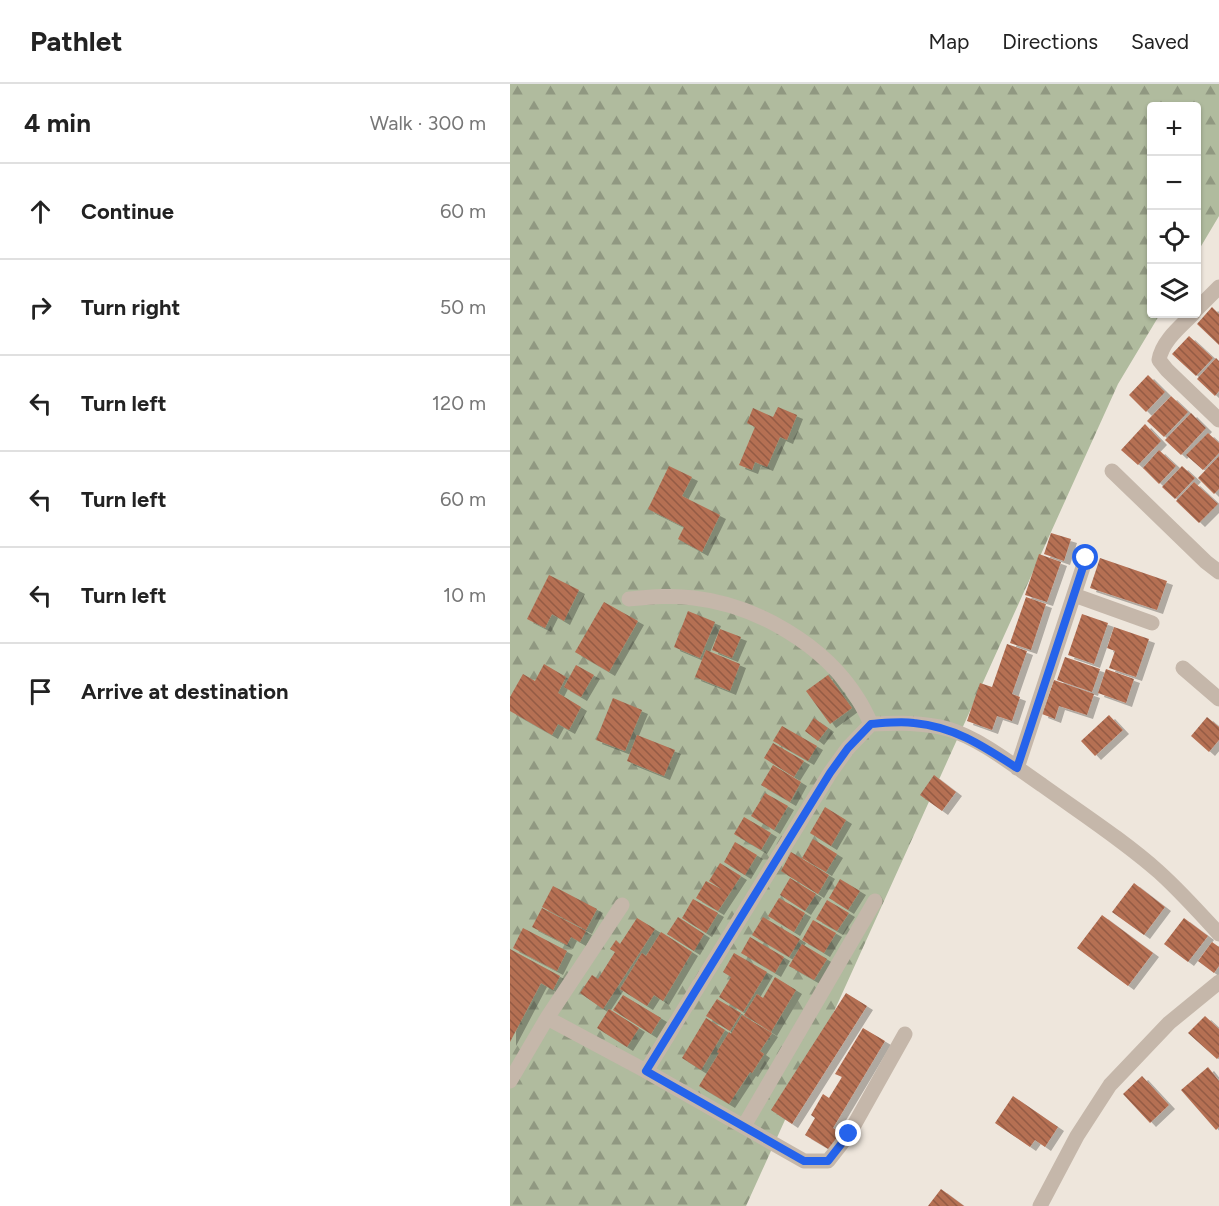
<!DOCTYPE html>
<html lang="en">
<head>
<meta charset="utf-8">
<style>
  :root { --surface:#fff; --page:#f2f2f2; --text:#222; --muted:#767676; --line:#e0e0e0 }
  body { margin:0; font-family:Figtree,sans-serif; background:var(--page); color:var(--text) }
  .controls { position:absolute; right:18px; top:18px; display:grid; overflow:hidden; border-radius:6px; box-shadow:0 2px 4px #0004 }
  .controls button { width:54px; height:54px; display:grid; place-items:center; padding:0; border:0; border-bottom:2px solid var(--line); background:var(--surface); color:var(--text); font:30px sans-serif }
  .stop { position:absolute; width:18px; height:18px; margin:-14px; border:4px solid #2563eb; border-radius:50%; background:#fff }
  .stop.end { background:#2563eb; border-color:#fff; box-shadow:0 2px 6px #0008 }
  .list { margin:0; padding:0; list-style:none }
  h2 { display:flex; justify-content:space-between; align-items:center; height:78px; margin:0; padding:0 24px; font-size:26px }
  h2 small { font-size:20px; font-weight:400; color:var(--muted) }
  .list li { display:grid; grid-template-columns:39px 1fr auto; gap:18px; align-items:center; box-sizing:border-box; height:96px; padding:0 24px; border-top:2px solid var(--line) }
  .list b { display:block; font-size:22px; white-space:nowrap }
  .list em { font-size:20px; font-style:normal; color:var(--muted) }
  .icon { flex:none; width:33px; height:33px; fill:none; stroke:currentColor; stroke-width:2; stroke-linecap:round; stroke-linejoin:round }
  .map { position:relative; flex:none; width:709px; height:1122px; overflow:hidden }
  header { display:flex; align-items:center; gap:36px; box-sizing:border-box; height:84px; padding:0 30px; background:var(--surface); border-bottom:2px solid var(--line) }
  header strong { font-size:28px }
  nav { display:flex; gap:33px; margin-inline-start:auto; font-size:21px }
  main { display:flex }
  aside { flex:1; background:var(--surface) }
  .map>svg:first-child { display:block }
  .forest { fill:url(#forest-firs) }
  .building { fill:url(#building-back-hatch); filter:url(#shadow) }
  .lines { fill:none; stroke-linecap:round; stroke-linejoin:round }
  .minor { stroke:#c5b7aa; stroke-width:15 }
  .route { stroke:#2563eb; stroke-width:8 }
</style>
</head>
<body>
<header>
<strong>Pathlet</strong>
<nav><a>Map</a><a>Directions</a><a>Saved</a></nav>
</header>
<main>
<aside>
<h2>4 min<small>Walk · 300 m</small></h2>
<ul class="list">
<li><svg class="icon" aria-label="ahead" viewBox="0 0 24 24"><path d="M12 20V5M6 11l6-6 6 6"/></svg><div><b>Continue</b></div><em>60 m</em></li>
<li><svg class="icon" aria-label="right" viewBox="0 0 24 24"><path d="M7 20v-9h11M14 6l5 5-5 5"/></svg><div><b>Turn right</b></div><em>50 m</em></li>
<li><svg class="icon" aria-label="left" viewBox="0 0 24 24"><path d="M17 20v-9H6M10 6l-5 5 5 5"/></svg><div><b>Turn left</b></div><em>120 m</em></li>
<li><svg class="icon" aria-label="left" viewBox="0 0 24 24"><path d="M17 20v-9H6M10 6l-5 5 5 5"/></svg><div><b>Turn left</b></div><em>60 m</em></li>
<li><svg class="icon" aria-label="left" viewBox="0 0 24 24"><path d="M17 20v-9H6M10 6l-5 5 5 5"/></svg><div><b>Turn left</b></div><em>10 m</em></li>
<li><svg class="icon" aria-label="arrive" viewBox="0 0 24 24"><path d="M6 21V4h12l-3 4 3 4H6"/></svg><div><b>Arrive at destination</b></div></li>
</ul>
</aside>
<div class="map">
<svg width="709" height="1122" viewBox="0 0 709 1122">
  <defs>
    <pattern id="forest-firs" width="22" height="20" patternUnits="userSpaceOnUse" patternTransform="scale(1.5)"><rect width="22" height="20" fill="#b0bb9e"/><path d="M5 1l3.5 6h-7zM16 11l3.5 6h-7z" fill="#909881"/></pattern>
    <pattern id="building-back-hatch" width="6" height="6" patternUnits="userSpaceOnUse" patternTransform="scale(1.5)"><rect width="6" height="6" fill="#b56f53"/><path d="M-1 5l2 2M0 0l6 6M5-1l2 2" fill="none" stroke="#945b45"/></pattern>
    <filter id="shadow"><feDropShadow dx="6" dy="4" stdDeviation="0" flood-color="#0004"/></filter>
  </defs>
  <rect width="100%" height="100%" fill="#eee6dc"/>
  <path class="forest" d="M0,0H709V132L687,169L686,22H642V230H650L608,300L236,1122H0Z"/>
  <path class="building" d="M702,223L709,230V261L687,240Z
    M679,252L703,274L686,292L662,270Z
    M706,274L709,277V307L705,312L687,295Z
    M638,291L655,308L636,328L619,311Z
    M661,312L678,328L654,353L637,337Z
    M268,323L287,331L277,356L270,353L257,383L245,378L242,386L229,381L245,343L237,339L243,324L263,333Z
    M681,329L696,344L671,371L655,356Z
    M635,340L651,357L628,381L611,366Z
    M698,349L709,359V369L693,386L676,371Z
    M649,366L666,382L649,400L633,384Z
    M709,372V405L704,410L688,394Z
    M159,382L182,393L172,412L210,431L192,468L168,455L174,443L138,425Z
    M672,382L685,394L665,415L652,403Z
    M684,398L708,420L689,439L666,417Z
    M541,449L561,455L554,477L534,470Z
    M529,470L551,478L537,518L515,511Z
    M590,474L657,497L647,526L580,504Z
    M39,491L69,506L54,537L42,530L35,544L17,535Z
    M516,513L536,520L521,566L500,559Z
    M94,518L128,537L99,588L65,568Z
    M178,527L205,538L190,574L164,563Z
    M572,530L598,539L584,580L558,571Z
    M604,543L639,555L626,593L599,584L605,567L597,564Z
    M210,545L231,553L222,574L202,566Z
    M497,560L517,567L502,610L510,613L502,637L487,632L482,646L457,637L470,599L482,603Z
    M196,566L230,580L220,607L185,593Z
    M555,573L590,585L582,608L547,596Z
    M34,580L56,593L48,609L71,623L59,646L48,640L42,651L0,627V613L13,590L25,597Z
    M66,581L84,591L71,613L54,603Z
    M596,585L624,595L616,619L588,609Z
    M318,591L342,624L320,640L296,607Z
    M544,596L584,610L577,631L549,622L545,635L532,630Z
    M103,614L132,626L115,667L86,656Z
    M599,631L613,646L585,672L571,657Z
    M697,633L709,643V656L699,668L681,652Z
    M304,634L318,644L308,657L295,647Z
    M272,642L307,662L298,677L263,657Z
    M127,651L165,666L154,692L117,677Z
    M263,659L294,677L284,693L254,674Z
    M263,681L291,698L280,718L251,701Z
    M424,691L446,708L432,727L410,711Z
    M255,709L278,722L264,746L241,732Z
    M315,723L336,736L321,762L300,749Z
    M234,733L261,749L251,766L224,750Z
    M303,755L327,770L316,788L292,774Z
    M225,758L247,771L235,791L214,778Z
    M281,768L319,791L308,810L271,787Z
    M210,779L231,792L208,827L186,814L196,797L213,806L199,797Z
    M280,794L306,810L295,827L270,811Z
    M330,795L350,807L338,826L319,814Z
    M624,799L655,823L634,851L602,828Z
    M43,802L87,825L76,846L32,823Z
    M269,814L295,829L284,848L258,832Z
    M183,815L208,829L196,849L172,834Z
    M317,816L339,829L327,847L306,835Z
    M32,824L76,847L70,858L61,853L57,861L22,843Z
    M592,831L643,869L618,902L567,864Z
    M168,833L194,850L184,867L157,850Z
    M253,833L290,855L279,873L242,851Z
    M127,834L145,845L93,925L70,909L82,891L88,895L105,868L100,865L106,856L110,860Z
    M674,834L698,852L678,878L654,860Z
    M303,836L326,849L314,869L292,856Z
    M13,844L57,867L47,887L3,864Z
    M151,848L182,868L153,917L144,911L137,922L110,905L132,869L136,872Z
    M240,853L274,873L265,889L231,869Z
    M702,858L709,863V882L704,889L688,877Z
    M292,860L317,875L304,896L279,882Z
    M0,865L50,892L43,906L31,899L0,958Z
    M224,869L257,888L233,928L209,913L221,893L213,888Z
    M265,893L286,906L261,948L234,931L247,910L253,914Z
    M336,909L357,922L282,1040L261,1026Z
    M113,911L151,934L141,950L103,926Z
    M207,915L231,929L220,947L196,932Z
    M99,925L129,944L117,963L87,944Z
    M232,931L262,949L250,967L254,970L242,989L240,988L219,1020L189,1002L209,969L207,968L219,948L221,950Z
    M695,932L709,945V973L707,975L678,949Z
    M196,934L215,946L191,986L172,974Z
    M353,944L375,957L323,1044L330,1049L320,1066L295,1051L305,1034L301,1031L313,1010L319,1014L332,993L325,990Z
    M698,983L709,997V1043L706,1046L671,1006Z
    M632,992L659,1021L640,1039L613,1010Z
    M503,1012L548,1043L535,1063L525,1056L520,1063L485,1039Z
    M431,1105L454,1122H418Z"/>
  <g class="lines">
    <path class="minor" d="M686,226L709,203
      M683,230C671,242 652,257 649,276L657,286L709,336
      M602,387L696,478L709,488
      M564,511L642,539
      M119,515C141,513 162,511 184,514C246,521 315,561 348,615C353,623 357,631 361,640
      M673,584L709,615
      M507,684L576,474
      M37,934L112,821
      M136,987L320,689L338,664L361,640C387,639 413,638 438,645C471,655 504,682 532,701C571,729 613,756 649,788C670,807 690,829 709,850
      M0,997L37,934L136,987L294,1077H318L339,1050L395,950
      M234,1042L365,817
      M530,1122L567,1052L600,1001L659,939L709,898"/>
  </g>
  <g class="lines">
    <path class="route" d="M339,1050L318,1077H294L136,987L320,689L338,664L361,640C375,639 390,637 404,639C445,643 473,662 507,684L576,474"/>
  </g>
</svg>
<div class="controls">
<button>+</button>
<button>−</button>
<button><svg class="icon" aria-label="locate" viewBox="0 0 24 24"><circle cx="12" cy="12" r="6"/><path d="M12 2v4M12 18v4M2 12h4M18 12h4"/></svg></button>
<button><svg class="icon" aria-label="layers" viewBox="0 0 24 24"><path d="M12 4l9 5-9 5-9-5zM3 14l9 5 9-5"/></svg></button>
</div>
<div class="stop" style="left:576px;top:474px"></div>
<div class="stop end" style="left:339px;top:1050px"></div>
</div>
</main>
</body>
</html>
